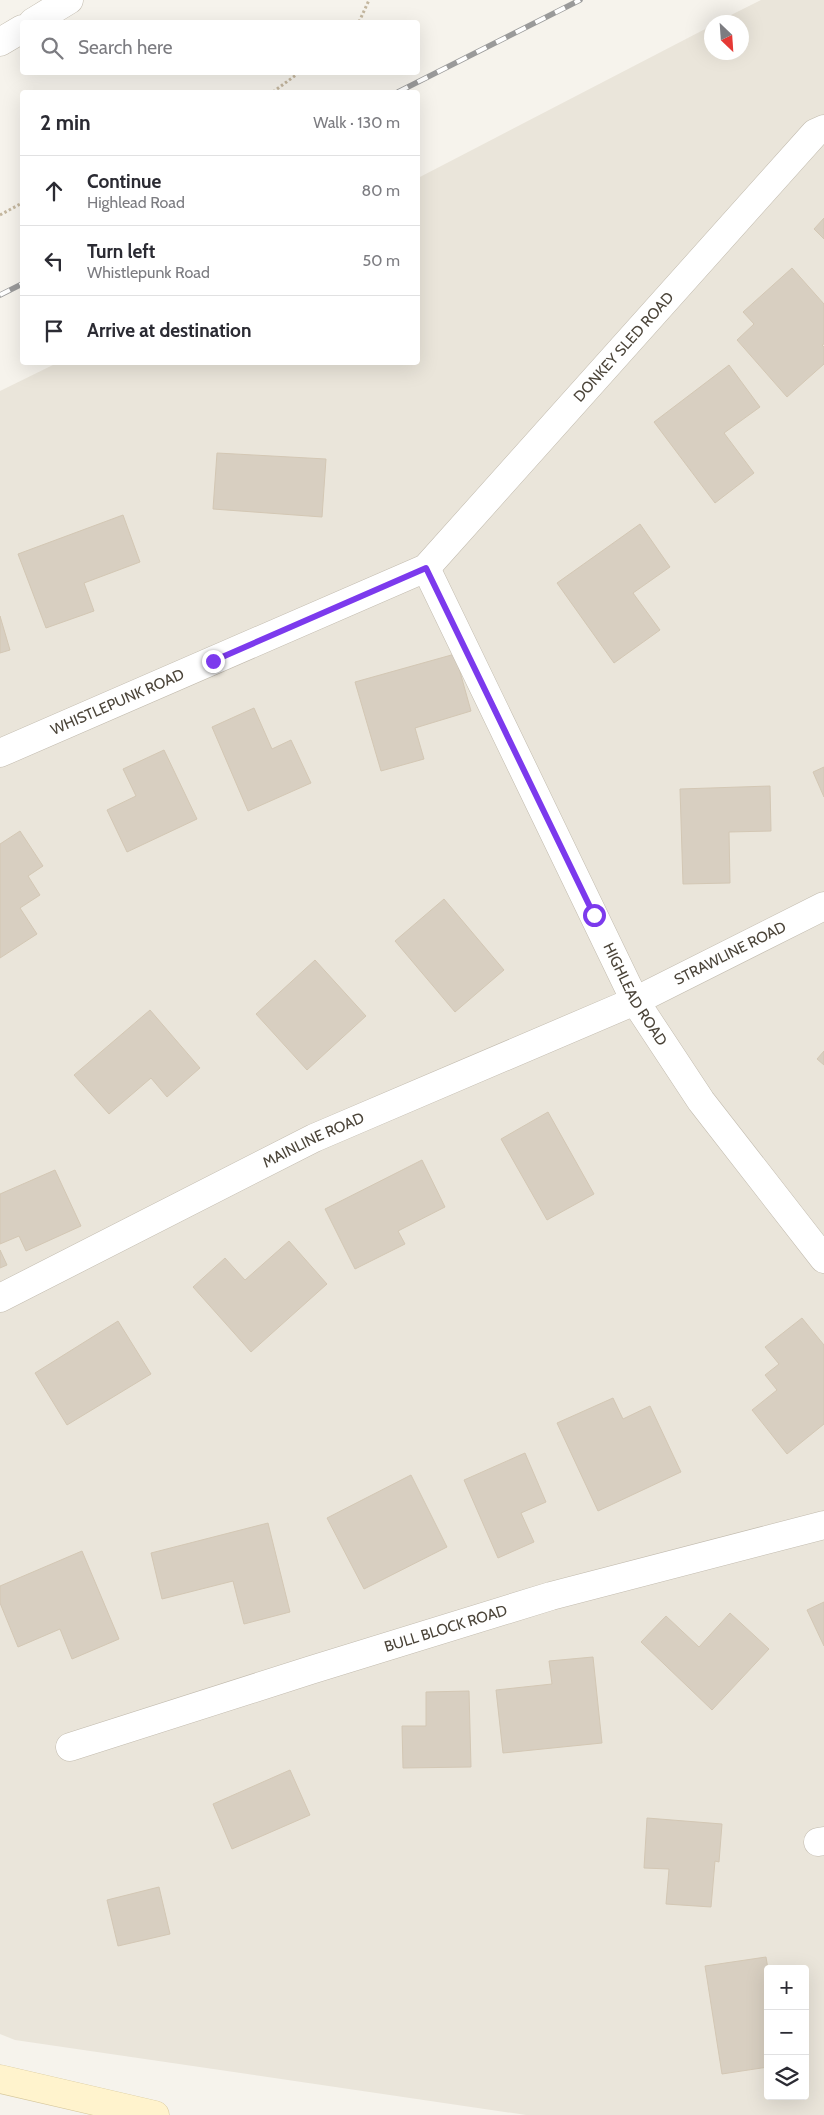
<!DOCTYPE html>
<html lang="en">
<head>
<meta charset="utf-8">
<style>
  :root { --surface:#fff; --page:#f2f2f3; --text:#2b2b33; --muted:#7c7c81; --line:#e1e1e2 }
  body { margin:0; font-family:Cabin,sans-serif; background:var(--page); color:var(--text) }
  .controls { position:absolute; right:15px; bottom:15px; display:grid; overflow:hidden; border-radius:5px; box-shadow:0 5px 20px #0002 }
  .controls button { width:45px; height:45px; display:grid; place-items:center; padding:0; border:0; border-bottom:1px solid var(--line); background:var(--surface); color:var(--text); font:25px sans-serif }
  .compass { position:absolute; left:704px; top:15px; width:45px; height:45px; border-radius:50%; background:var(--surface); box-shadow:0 5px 20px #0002; rotate:155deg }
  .stop { position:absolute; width:15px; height:15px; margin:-11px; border:4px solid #7c3aed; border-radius:50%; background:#fff }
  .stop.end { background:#7c3aed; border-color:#fff; box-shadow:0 1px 5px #0008 }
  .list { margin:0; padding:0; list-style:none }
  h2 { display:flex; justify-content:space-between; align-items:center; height:65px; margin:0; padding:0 20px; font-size:21px }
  h2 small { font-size:16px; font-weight:400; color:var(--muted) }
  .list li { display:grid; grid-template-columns:32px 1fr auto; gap:15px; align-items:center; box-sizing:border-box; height:70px; padding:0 20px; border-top:1px solid var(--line) }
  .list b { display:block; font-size:19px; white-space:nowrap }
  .list p { margin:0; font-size:16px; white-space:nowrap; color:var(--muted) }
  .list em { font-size:16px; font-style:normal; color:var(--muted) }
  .icon { flex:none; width:28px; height:28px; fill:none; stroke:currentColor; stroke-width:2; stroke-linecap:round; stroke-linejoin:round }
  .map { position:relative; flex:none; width:824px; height:2115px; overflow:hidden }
  .search { position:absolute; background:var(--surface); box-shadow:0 5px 20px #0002; left:20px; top:20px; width:400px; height:55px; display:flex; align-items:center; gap:12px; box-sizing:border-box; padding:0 18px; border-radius:5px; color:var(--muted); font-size:19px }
  .panel { position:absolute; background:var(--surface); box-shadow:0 5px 20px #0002; left:20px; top:90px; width:400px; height:275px; border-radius:5px }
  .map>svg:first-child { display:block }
  .residential { fill:#eae5da; fill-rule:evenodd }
  .building { fill:#d8cfc1; stroke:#d3c7b4 }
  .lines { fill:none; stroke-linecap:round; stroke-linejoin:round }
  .street-casing { stroke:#c2bbae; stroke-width:29 }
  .secondary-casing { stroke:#d6c79b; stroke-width:29 }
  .path { stroke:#c4b79f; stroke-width:3; stroke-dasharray:2.5 2.5; stroke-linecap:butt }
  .street { stroke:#fff; stroke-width:28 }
  .secondary { stroke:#fff3cd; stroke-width:28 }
  .rail-casing { stroke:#9a9a9a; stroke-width:5.5 }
  .rail { stroke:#fff; stroke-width:4; stroke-dasharray:11; stroke-linecap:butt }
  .route { stroke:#7c3aed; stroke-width:6 }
  .labels { text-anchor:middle; stroke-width:4.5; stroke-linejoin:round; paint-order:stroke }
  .street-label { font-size:15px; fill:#4b4439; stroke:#fff }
</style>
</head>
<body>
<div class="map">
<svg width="824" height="2115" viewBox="0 0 824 2115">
  <rect width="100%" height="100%" fill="#f6f3ec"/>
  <path class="residential" d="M761,0H824V2115H526L15,2040L0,2034V391L57,363L418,362V178L711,26L712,52H742V22H717ZM768,1969H805V2096H768Z"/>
  <path class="building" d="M824,218V239L814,229Z
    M792,268L824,304V344L822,345L824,347V364L787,397L737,340L754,324L743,312Z
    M729,365L760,407L724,433L754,473L715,503L654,422Z
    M217,453L326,459L322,517L213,509Z
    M123,515L140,562L84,583L94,611L46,628L18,554Z
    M640,524L670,567L633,593L660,630L614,663L557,583Z
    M0,616L10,650L0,653Z
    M455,654L471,711L415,728L424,759L381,771L355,682Z
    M254,708L272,749L291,740L311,783L248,811L212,727Z
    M164,750L197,819L127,852L107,810L136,796L123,769Z
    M824,767V797L813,772Z
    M770,786L771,831L729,832L730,883L683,884L680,789Z
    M20,831L43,866L28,876L40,895L20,908L37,934L0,958V844Z
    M444,899L504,970L455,1012L395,941Z
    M315,960L366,1016L307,1070L256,1014Z
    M150,1010L200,1068L167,1097L151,1078L109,1114L74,1075Z
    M824,1051V1065L817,1059Z
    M548,1112L594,1194L547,1220L501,1139Z
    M422,1160L445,1207L398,1231L405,1244L355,1269L325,1209Z
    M55,1170L81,1226L26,1251L19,1236L0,1244V1194Z
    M289,1241L327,1284L251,1352L193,1287L225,1258L245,1280Z
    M0,1250L7,1265L0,1268Z
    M802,1318L824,1345V1424L787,1454L752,1410L777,1390L765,1375L779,1364L765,1347Z
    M118,1321L151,1374L67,1425L35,1373Z
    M613,1398L623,1419L650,1406L681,1472L598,1511L557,1423Z
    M525,1453L546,1502L521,1513L534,1542L498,1558L464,1480Z
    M411,1475L447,1547L364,1589L327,1518Z
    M268,1523L290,1612L244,1624L233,1581L162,1599L151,1553Z
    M82,1551L119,1639L72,1659L60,1629L18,1647L0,1603V1586Z
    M824,1602V1646L807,1610Z
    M730,1613L769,1649L712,1710L641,1642L666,1616L699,1647Z
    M593,1657L602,1743L503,1753L496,1690L552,1684L549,1661Z
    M469,1691L471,1767L403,1768L402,1726H426V1692Z
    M290,1770L310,1815L232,1849L213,1804Z
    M647,1818L722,1824L719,1862L715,1861L711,1907L666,1904L669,1869L644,1868Z
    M159,1887L170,1934L118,1946L107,1900Z
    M766,1957L768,1969V2067L722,2074L705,1966Z"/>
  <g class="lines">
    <defs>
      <g id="street">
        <path d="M33,22L69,0"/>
        <path d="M0,42L22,29"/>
        <path id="s1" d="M426,568L635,1001L701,1101L824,1259"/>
        <path id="s2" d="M0,753L426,568L815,133L824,129"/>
        <path id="s3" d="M0,1298L314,1138L635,1001L824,906"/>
        <path id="s4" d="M70,1747L311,1670L551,1596L824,1525"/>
        <path d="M818,1842L824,1841"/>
      </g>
      <path id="secondary" d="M0,2079L155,2115"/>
    </defs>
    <use href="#street" class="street-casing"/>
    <use href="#secondary" class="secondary-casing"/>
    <path class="path" d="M359,22L369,0
      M273,92L300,72
      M0,215L22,203"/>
    <use href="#street" class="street"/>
    <use href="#secondary" class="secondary"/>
    <defs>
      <path id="rail" d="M398,92L580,0
        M0,295L22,284"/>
    </defs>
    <use href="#rail" class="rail-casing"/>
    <use href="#rail" class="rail"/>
  </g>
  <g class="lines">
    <path class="route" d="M213,661L426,568L594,915"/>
  </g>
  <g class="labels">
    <g class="street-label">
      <text dy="5" stroke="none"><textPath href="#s2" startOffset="761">DONKEY SLED ROAD</textPath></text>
      <text dy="5" stroke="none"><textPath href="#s2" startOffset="128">WHISTLEPUNK ROAD</textPath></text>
      <text dy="5" stroke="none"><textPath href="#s3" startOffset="808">STRAWLINE ROAD</textPath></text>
      <text dy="5" stroke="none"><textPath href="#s1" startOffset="475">HIGHLEAD ROAD</textPath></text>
      <text dy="5" stroke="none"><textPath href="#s3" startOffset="351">MAINLINE ROAD</textPath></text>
      <text dy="5" stroke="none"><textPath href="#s4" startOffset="394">BULL BLOCK ROAD</textPath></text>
    </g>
  </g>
</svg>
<div class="controls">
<button>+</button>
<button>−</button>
<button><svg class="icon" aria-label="layers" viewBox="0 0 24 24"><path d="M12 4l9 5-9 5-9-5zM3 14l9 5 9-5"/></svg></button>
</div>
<svg class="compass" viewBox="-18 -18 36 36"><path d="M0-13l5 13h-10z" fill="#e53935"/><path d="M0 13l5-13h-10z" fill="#7c7c81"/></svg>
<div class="stop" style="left:594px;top:915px"></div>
<div class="stop end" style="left:213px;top:661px"></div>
<div class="search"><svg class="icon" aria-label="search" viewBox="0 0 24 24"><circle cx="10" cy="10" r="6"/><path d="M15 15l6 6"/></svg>Search here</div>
<section class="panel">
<h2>2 min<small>Walk · 130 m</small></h2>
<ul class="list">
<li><svg class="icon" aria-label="ahead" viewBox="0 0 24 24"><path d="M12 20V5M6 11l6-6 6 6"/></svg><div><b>Continue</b><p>Highlead Road</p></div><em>80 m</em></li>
<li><svg class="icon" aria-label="left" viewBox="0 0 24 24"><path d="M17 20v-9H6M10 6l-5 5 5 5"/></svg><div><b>Turn left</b><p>Whistlepunk Road</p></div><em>50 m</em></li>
<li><svg class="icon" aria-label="arrive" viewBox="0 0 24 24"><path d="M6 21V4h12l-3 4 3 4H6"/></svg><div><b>Arrive at destination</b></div></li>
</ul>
</section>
</div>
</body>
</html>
